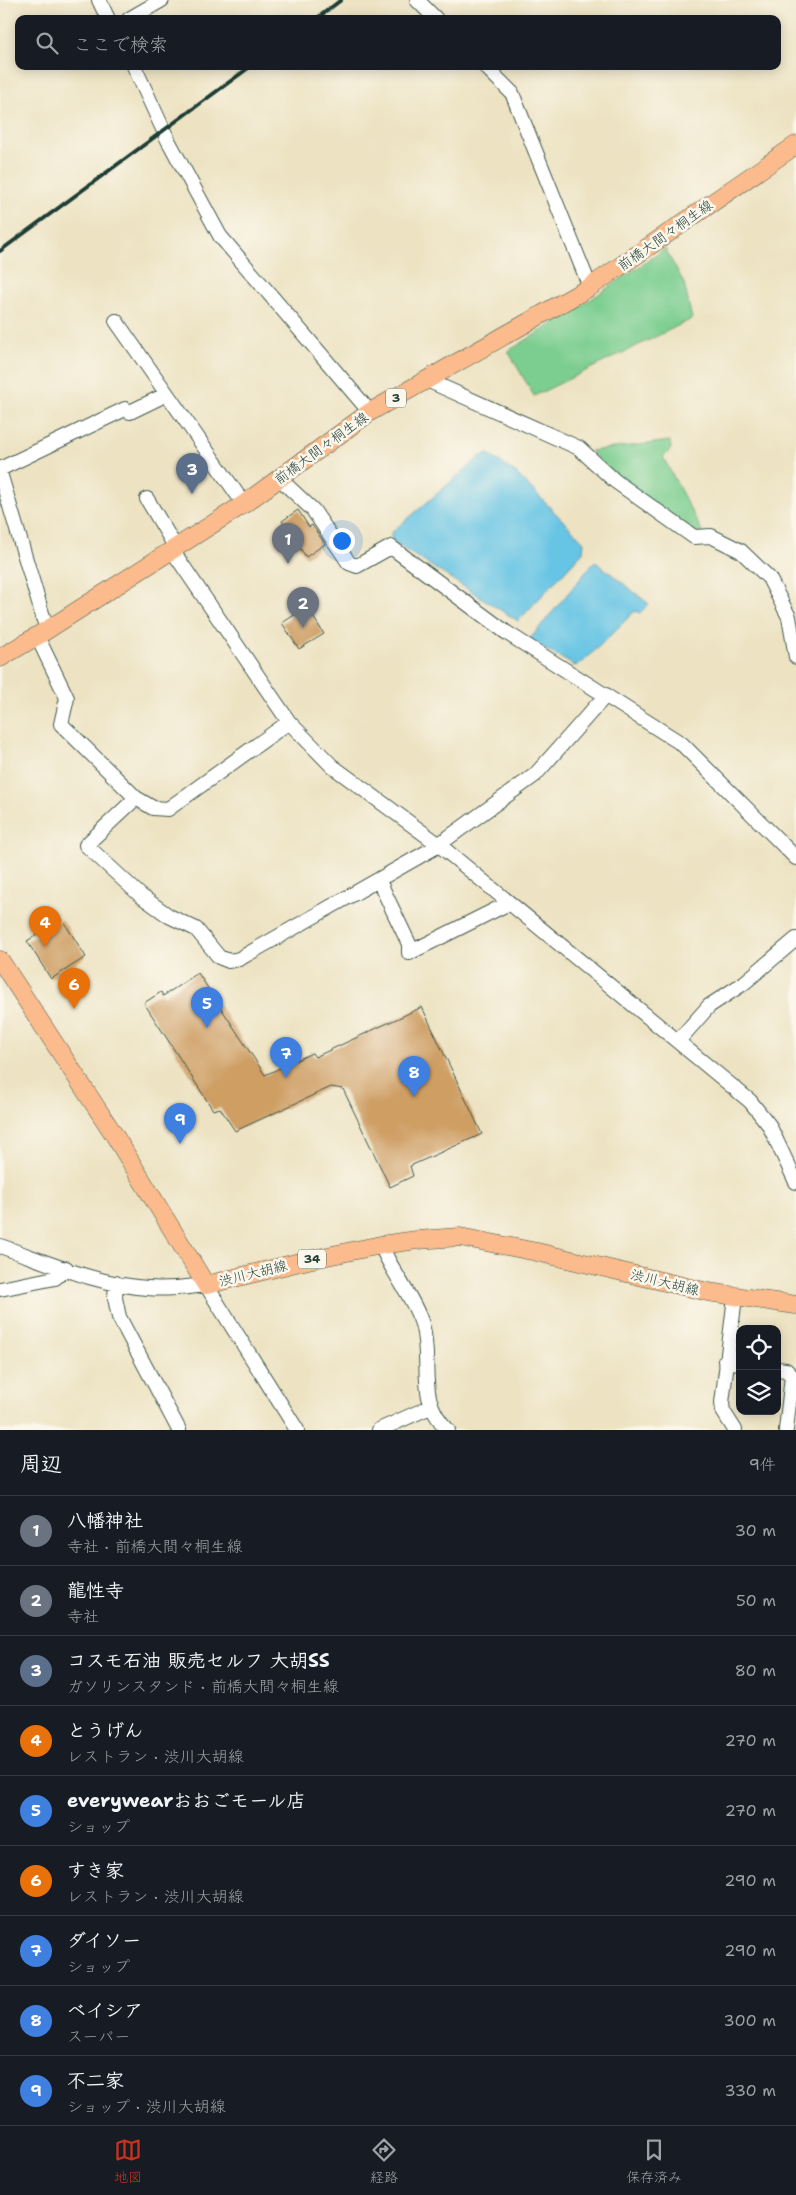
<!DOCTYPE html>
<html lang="ja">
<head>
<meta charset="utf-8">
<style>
  :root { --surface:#171b24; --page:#20242c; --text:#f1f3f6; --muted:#9ea1a6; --line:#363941; --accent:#c8321e }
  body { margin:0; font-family:"Shantell Sans","Klee One",sans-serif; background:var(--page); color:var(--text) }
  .controls { position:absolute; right:15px; bottom:15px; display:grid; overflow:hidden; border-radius:10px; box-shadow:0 2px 12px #0003 }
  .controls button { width:45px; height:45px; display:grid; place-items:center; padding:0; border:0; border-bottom:1px solid var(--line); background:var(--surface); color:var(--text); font:25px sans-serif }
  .you { position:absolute; left:341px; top:540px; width:18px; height:18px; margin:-12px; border:4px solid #fff; border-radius:50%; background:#1a73e8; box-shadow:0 0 0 8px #1a73e833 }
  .badge { display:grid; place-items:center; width:32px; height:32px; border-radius:50%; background:var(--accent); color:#fff; font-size:16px; font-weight:700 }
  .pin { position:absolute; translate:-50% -41px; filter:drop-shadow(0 1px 2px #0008) }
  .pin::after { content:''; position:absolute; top:26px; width:18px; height:15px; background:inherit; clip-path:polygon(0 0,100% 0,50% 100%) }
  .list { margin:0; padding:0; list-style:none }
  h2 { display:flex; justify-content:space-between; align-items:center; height:65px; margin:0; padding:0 20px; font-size:21px }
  h2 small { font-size:16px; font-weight:400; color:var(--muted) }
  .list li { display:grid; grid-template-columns:32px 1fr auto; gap:15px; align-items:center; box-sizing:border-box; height:70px; padding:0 20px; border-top:1px solid var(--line) }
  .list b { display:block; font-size:19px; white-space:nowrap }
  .list p { margin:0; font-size:16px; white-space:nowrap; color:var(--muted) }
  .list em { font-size:16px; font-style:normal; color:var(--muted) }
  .icon { flex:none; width:28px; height:28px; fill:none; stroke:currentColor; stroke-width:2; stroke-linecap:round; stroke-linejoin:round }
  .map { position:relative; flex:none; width:796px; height:1430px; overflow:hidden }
  .search { position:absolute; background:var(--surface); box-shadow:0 2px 12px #0003; left:15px; right:15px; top:15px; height:55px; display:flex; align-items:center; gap:12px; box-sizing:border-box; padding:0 18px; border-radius:10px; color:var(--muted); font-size:19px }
  .sheet { height:695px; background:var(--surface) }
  nav { display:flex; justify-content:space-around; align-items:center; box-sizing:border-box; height:70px; border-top:1px solid var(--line); background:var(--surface); font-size:14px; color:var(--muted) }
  nav a { display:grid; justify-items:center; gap:2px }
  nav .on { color:var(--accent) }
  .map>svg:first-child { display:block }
  .green { fill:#7bce90; stroke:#4d8662 }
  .water { fill:#66c4e4; stroke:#42808c }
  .building { fill:#ce9e64 }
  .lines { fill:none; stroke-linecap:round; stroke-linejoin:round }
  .minor-casing { stroke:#3e5649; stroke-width:16 }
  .major-casing { stroke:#3e5649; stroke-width:19 }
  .minor { stroke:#fff; stroke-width:14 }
  .major { stroke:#fbbb8c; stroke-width:18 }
  .rail { stroke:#1f3d34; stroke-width:4 }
  .labels { text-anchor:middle; stroke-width:5; stroke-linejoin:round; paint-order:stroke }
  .shield { fill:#fbf7ec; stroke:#61756b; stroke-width:1 }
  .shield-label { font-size:12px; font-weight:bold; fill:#1f3d34 }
  .street-label { font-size:14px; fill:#1f3d34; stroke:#fbf7ec }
</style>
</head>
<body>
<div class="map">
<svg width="796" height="1430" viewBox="0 0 796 1430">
  <rect width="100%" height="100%" fill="#fbf7ec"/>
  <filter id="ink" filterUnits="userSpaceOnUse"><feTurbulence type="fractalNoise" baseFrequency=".02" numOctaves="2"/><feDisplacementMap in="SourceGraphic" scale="10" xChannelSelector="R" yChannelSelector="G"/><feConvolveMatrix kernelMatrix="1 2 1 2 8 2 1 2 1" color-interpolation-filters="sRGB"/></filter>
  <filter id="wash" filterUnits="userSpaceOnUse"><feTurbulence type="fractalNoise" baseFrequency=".0096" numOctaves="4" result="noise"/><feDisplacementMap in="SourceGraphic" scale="20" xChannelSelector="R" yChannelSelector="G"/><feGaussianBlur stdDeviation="1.12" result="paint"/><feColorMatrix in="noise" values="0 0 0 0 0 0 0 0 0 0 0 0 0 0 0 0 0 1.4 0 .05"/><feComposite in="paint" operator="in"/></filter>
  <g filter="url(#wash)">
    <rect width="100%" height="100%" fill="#ede3c3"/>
    <path class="green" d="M665,249L684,283L692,319L534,396L508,351L569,314Z
      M670,441L671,449L663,457L703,533L693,531L617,478L590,451Z"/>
    <path class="water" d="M488,454L517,474L584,542L583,552L518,621L393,542L390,534L481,456Z
      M595,561L649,604L640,613L635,611L582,663L575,666L529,640Z"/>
    <g id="blocks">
      <path class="building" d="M298,510L309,527L312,525L325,544L306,557L282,521Z
        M307,607L324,634L299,649L282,623Z
        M62,919L86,957L51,979L27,941Z
        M198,973L265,1075L312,1053L315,1057L422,1007L482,1134L410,1166L413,1176L390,1187L343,1089L331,1087L235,1131L220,1108L213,1110L144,1003L161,992L163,996Z"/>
    </g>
  </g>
  <g filter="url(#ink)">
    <use href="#blocks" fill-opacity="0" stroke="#3e5649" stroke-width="1"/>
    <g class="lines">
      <defs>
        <path id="minor" d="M99,0L108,19
          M417,0L436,19
          M129,19L162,0
          M134,66L168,140L220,236L370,412
          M485,66L512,93L590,287
          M116,321L244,504
          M427,380L579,448L615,481L694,537L711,536L741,551L769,578L789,617L796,657
          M0,469L125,409L130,412L167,394
          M0,473L47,630
          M280,479L313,510L349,563L357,566L391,547L507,633L682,744L796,858
          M147,499L176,548
          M172,550L289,722L332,766L438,844L750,1101L769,1125L796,1182
          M37,636L67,698L61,724L136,798L153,808L168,809L289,722
          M136,798L86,845L141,896L169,916L196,929L219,957L229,961L239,959L434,848L535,775L606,695
          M379,881L409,944V953L509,903
          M679,1040L709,1006L744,983L796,939
          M381,1245C392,1273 413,1296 422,1324C433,1364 415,1398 448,1430
          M0,1246C47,1262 98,1285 148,1288C167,1290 187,1287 206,1285L297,1430
          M116,1283L115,1298L119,1317L179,1430
          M0,1289L55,1278L66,1268
          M725,1361L740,1363
          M777,1369L786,1370L792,1376L786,1430
          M379,1430L430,1407
          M735,1430L723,1411L722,1403L735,1297"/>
        <path id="major" d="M0,658L47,630L244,504L370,412L590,287L796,145
          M0,960L113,1133L206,1285L308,1260L381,1245L417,1240L460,1237L537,1252L708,1292L796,1305"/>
      </defs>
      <use href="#minor" class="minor-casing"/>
      <use href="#major" class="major-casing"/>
      <use href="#minor" class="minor"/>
      <use href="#major" class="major"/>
      <path class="rail" d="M316,19L341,0
        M0,251L251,66"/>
    </g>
  </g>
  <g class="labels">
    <g class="shield">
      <rect x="386" y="388.5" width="20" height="19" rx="4"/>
      <rect x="298" y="1249.5" width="28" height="19" rx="4"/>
    </g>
    <g class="shield-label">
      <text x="396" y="402">3</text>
      <text x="312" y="1263">34</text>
    </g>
    <g class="street-label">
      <text transform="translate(665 235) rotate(-35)" y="5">前橋大間々桐生線</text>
      <text transform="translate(321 448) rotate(-36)" y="5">前橋大間々桐生線</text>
      <text transform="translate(253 1273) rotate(-14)" y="5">渋川大胡線</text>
      <text transform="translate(665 1282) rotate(14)" y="5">渋川大胡線</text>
    </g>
  </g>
</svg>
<div class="controls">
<button><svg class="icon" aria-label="locate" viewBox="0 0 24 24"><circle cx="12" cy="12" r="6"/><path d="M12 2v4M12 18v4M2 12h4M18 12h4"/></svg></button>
<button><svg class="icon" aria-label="layers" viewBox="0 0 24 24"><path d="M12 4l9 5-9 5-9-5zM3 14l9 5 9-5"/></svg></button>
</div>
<div class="you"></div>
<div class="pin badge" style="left:288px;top:564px;background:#6b7280">1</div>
<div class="pin badge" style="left:303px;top:628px;background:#6b7280">2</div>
<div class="pin badge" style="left:192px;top:494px;background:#5c6f8a">3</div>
<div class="pin badge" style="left:45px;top:947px;background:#e8710a">4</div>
<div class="pin badge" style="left:207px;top:1028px;background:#3f7fe0">5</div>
<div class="pin badge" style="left:74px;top:1009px;background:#e8710a">6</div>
<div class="pin badge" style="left:286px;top:1078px;background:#3f7fe0">7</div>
<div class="pin badge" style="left:414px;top:1097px;background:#3f7fe0">8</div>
<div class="pin badge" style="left:180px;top:1144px;background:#3f7fe0">9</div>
<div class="search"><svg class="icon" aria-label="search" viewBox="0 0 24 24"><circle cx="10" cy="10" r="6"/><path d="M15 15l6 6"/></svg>ここで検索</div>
</div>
<section class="sheet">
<h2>周辺<small>9件</small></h2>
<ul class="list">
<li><span class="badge" style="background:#6b7280">1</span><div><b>八幡神社</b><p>寺社 · 前橋大間々桐生線</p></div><em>30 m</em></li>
<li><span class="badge" style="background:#6b7280">2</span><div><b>龍性寺</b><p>寺社</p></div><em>50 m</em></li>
<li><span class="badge" style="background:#5c6f8a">3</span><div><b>コスモ石油 販売セルフ 大胡SS</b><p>ガソリンスタンド · 前橋大間々桐生線</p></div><em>80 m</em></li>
<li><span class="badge" style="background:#e8710a">4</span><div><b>とうげん</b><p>レストラン · 渋川大胡線</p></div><em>270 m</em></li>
<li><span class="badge" style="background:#3f7fe0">5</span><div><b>everywearおおごモール店</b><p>ショップ</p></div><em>270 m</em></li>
<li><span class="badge" style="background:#e8710a">6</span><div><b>すき家</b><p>レストラン · 渋川大胡線</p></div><em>290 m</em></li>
<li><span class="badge" style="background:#3f7fe0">7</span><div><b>ダイソー</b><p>ショップ</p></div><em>290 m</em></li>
<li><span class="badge" style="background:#3f7fe0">8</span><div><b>ベイシア</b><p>スーパー</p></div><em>300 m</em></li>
<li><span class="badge" style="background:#3f7fe0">9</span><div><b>不二家</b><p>ショップ · 渋川大胡線</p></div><em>330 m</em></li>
</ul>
</section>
<nav>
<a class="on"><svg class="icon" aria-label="map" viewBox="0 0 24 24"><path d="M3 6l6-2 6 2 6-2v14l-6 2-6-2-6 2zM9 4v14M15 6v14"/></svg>地図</a>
<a><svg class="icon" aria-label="directions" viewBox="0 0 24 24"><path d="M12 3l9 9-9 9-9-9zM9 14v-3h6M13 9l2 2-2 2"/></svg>経路</a>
<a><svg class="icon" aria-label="saved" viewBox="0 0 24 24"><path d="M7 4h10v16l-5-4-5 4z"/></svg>保存済み</a>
</nav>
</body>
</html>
